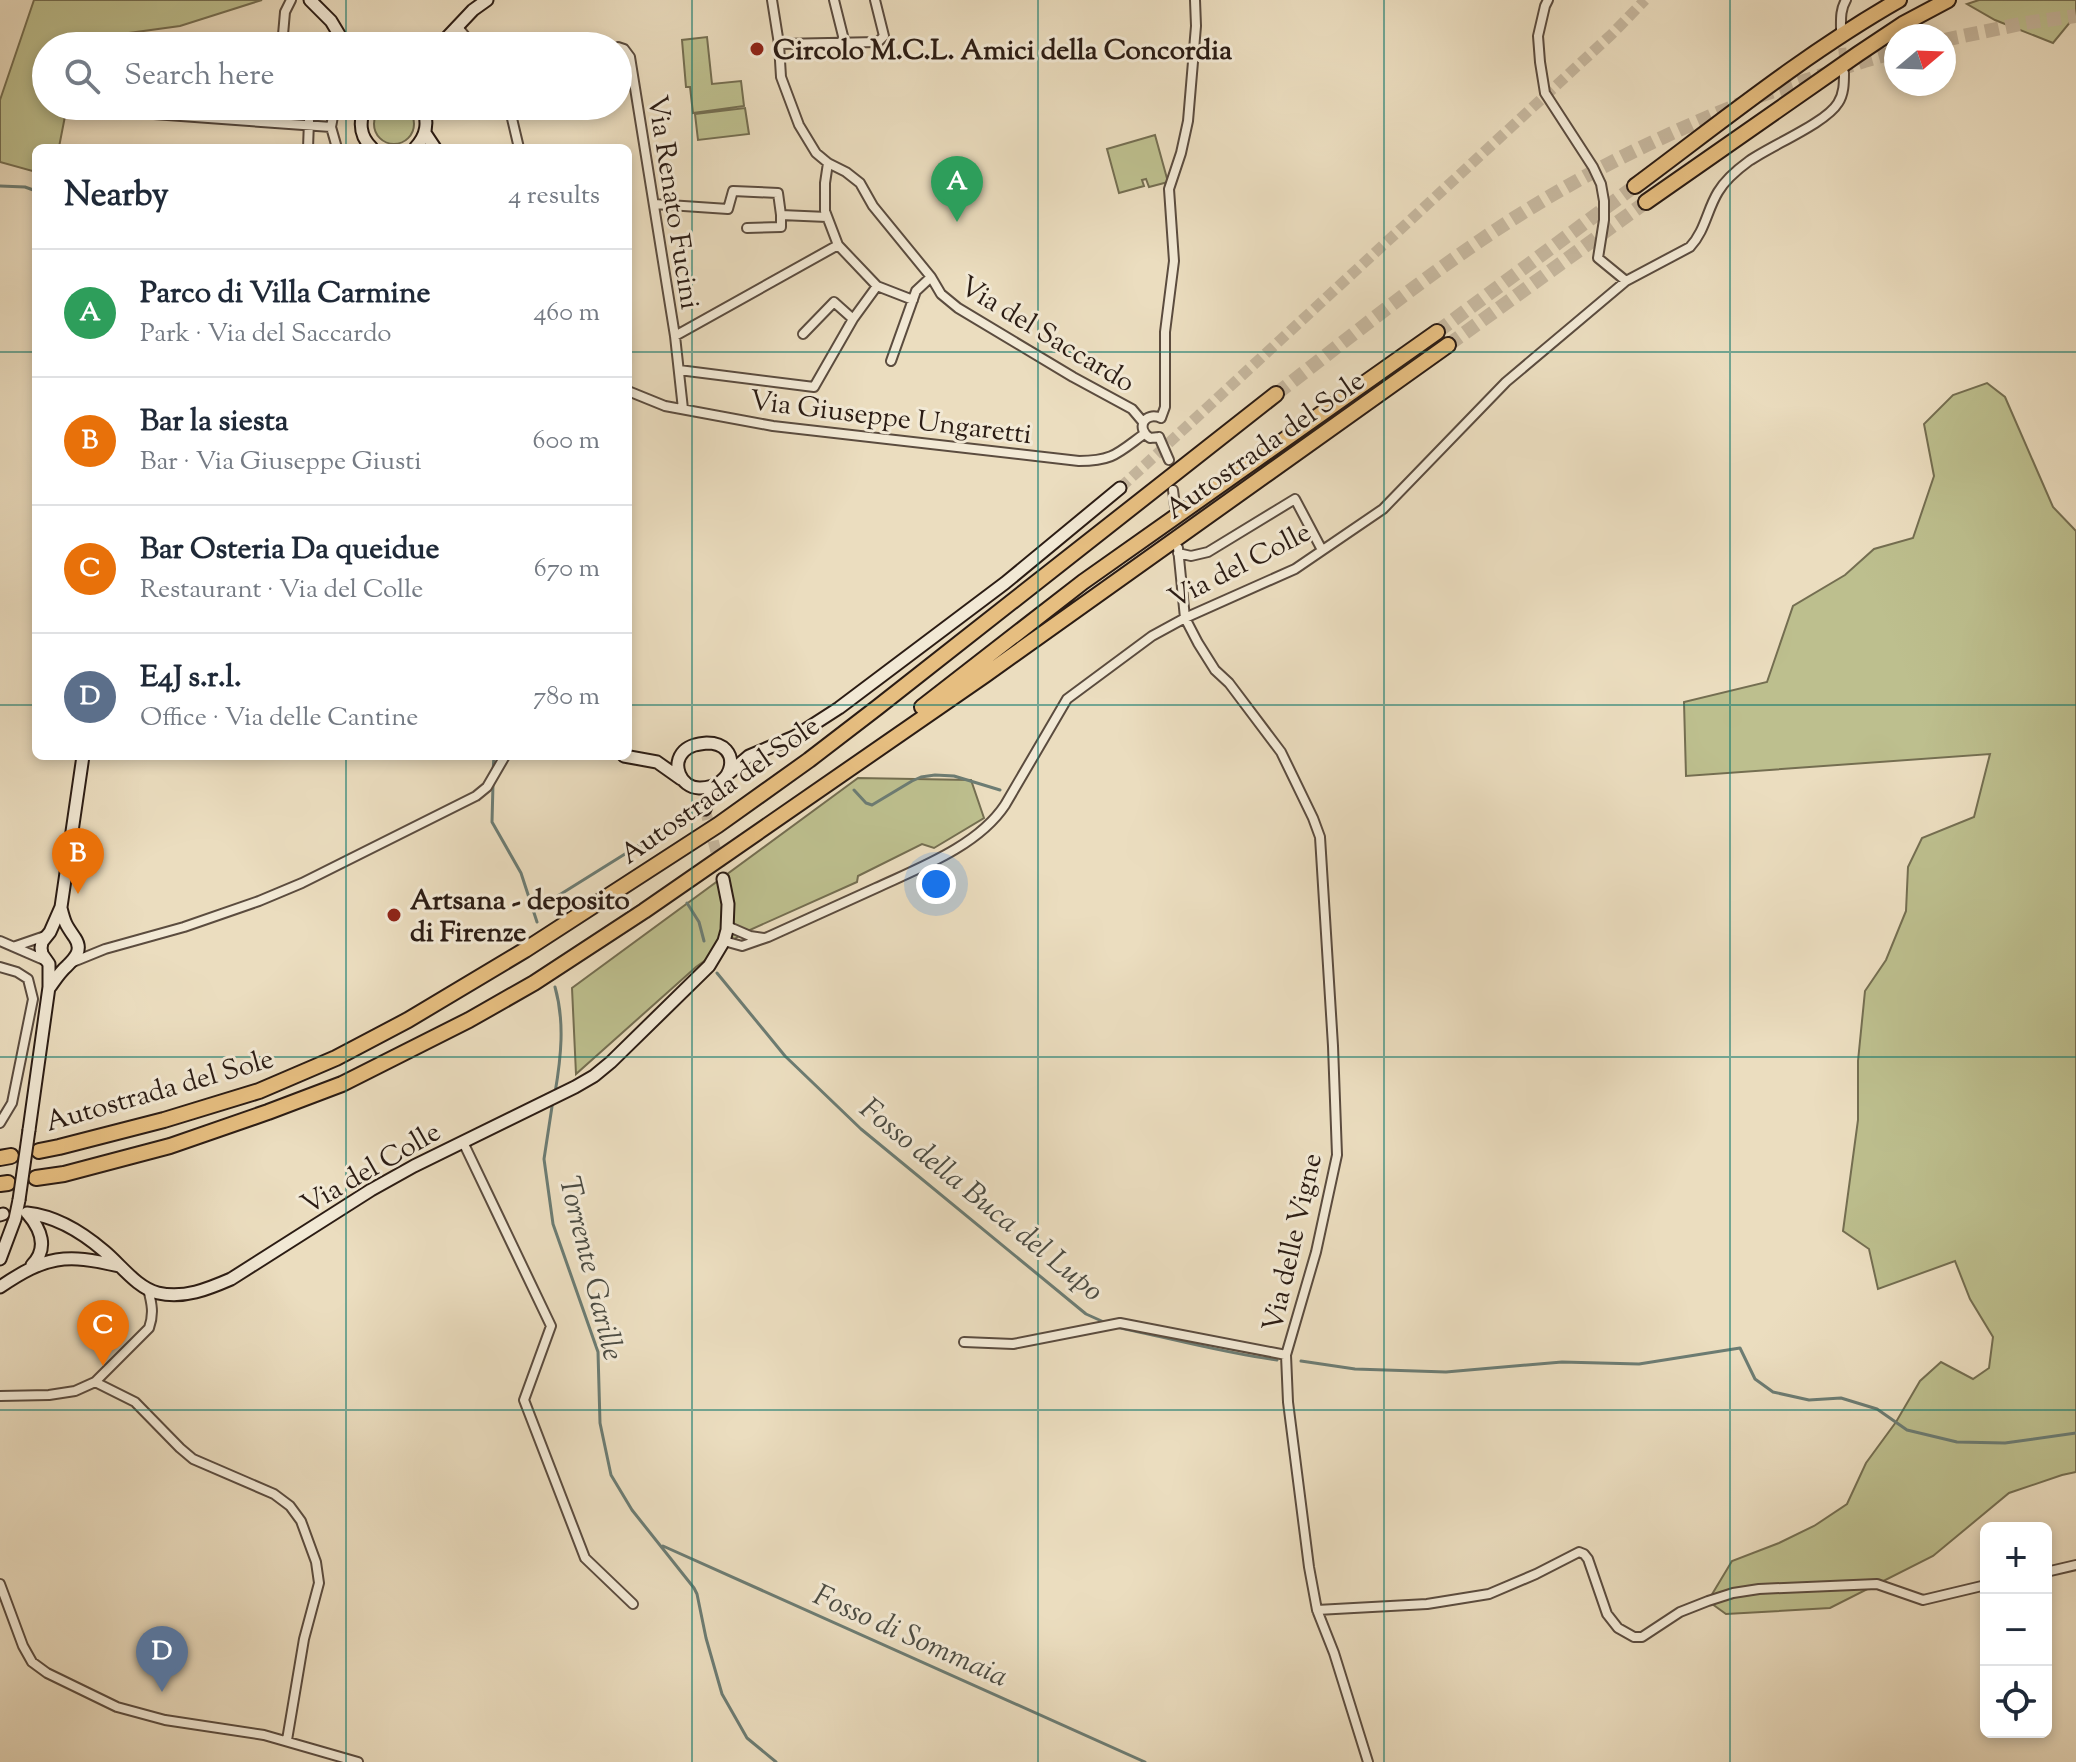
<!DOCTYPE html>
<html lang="en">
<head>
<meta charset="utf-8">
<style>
  :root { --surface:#fff; --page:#f6f6f7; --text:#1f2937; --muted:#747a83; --line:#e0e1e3; --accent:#1a73e8 }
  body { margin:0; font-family:"Sorts Mill Goudy",serif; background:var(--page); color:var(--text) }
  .controls { position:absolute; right:24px; bottom:24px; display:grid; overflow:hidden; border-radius:12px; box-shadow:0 4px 12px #0003 }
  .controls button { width:72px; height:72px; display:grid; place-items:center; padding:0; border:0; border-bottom:2px solid var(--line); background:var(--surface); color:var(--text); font:40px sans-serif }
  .compass { position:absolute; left:1884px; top:24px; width:72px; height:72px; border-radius:50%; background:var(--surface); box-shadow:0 4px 12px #0003; rotate:71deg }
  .you { position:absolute; left:936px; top:884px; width:28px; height:28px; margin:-20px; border:6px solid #fff; border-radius:50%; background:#1a73e8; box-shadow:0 0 0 12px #1a73e833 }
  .badge { display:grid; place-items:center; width:52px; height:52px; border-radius:50%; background:var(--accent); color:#fff; font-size:26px; font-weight:700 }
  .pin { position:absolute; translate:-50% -66px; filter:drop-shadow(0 2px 4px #0008) }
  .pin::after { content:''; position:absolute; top:42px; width:28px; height:24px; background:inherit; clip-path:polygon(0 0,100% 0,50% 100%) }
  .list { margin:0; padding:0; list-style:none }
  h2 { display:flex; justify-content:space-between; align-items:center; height:104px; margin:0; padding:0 32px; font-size:34px }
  h2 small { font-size:26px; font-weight:400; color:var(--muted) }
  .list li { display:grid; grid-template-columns:52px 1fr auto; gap:24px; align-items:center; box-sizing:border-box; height:128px; padding:0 32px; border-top:2px solid var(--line) }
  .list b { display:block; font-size:30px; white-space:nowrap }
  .list p { margin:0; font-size:26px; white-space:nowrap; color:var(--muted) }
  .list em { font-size:26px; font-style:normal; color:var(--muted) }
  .icon { flex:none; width:44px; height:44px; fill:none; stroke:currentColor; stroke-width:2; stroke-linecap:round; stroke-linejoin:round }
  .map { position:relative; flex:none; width:2076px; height:1762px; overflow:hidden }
  .search { position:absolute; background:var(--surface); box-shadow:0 4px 12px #0003; left:32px; top:32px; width:600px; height:88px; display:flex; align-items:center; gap:20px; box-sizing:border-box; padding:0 28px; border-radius:44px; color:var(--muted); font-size:30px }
  .panel { position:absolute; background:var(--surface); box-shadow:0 4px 12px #0003; left:32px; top:144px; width:600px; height:616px; border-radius:12px }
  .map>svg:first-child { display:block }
  .green { fill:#bdbf8e; stroke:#746e51; stroke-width:2 }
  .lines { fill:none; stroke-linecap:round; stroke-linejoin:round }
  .stream { stroke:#6c7c73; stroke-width:3 }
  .street-tunnel { stroke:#c5b69d; stroke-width:8; stroke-dasharray:8 4; stroke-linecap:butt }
  .secondary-tunnel { stroke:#c5b69d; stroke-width:11; stroke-dasharray:11 5.5; stroke-linecap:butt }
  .highway-tunnel { stroke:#c5b69d; stroke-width:14; stroke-dasharray:14 7; stroke-linecap:butt }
  .street-casing { stroke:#5b4c3f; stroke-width:12 }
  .secondary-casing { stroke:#2b1c14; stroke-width:15 }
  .highway-casing { stroke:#2b1c14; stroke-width:18 }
  .street { stroke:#f2e9d5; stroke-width:8 }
  .secondary { stroke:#f2e9d5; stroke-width:11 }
  .highway { stroke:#e6be80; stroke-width:14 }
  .secondary-bridge-casing { stroke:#2b1c14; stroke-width:15; stroke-linecap:butt }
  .secondary-bridge { stroke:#f2e9d5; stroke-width:11 }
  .grid { fill:none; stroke:#0f766e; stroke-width:2; stroke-opacity:0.55 }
  .poi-dot { fill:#8f2418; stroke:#f2e9d5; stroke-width:3 }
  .labels { text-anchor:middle; stroke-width:6; stroke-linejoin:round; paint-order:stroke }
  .poi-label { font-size:28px; font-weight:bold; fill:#2b1c14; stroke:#f2e9d5; text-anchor:start }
  .street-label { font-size:28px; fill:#2b1c14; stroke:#f2e9d5 }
  .water-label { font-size:30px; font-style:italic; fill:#4c4c43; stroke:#f2e9d5 }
</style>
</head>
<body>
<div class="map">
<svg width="2076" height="1762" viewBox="0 0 2076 1762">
  <rect width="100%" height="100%" fill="#ebddbf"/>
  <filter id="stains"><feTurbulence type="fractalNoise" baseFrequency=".0025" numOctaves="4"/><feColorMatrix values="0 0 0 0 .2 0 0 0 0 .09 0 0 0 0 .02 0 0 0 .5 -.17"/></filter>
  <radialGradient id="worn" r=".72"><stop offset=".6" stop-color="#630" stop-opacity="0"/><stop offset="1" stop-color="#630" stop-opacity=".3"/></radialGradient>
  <path class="green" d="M34,0H262L180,26L78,40L77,46H46V106H67L59,147L63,148H36V172L0,162V100Z
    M1979,0H2076V15L2053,43L1995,20L1967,4Z
    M707,37L712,84L741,81L744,106L693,113L690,87H686L682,40Z
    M374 124a20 20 0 1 1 40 0a20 20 0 1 1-40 0Z
    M745,108L749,134L698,140L695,114Z
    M1155,135L1168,182L1149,187L1146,179L1142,180L1144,186L1119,193L1107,149Z
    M1987,383L2005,397L2053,507L2076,531V1472L2062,1475L2009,1493L1933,1556L1830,1608L1726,1614L1708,1601L1732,1561L1779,1543L1814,1526L1847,1504L1866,1463L1896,1422L1920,1381L1941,1362L1973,1379L1989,1368L1993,1337L1970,1299L1955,1261L1878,1289L1869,1249L1843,1231L1858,1120V1061L1865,991L1886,960L1906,911L1908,867L1922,838L1974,817L1990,754L1686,776L1684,702L1767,682L1793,606L1845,575L1874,549L1913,538L1934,476L1924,424L1953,395Z
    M858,778L971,780L984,818L934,848L922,844L858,876L857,882L743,933L696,967L576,1074L572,988Z"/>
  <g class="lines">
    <path class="stream" d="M0,186L25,187L36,191
      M493,772L494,756
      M493,784L492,822L521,873L537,922
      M854,790L866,803L872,805L912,781L921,777L935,775L954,776L1000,790
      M687,903L699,922L704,941
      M533,906L548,902L641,844L645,849
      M717,973L785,1056L861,1129L1086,1314L1106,1323
      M555,1093C561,1058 565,1022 555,987
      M553,1100L544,1159L553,1224L598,1352L600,1423L611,1475L632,1510L694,1588L697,1594L706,1638L722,1694L747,1738L776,1762
      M1116,1327C1170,1338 1223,1353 1277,1360
      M1301,1361L1355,1369L1446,1372L1562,1362L1639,1364L1740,1348L1755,1379L1773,1392L1809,1400L1841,1398L1877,1409L1907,1430L1957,1442L2005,1443L2076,1433
      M663,1546L1145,1762"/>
    <path class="street-tunnel" d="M1841,36L1844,66"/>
    <path class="secondary-tunnel" d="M1120,488L1612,34L1645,0
      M705,809L723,879"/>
    <path class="highway-tunnel" d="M1944,40L2025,23L2076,16
      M1759,96L1864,61L1896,52
      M1437,332L1635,186
      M1448,345L1646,202
      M1276,394C1344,342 1410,288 1481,240C1561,185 1650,140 1740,104"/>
    <defs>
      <path id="street" d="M772,0L779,44L781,77L799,125L816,153L828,163L846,172L860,183L873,206L931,277L941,294L958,308L1073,377L1132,409L1143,422
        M834,0L845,44
        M1548,0L1545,6L1538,36L1540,62L1545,93L1593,167L1601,184L1604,201V220L1598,258L1626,281
        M457,26L473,46
        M1841,31C1841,20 1840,10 1846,0
        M779,44L878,42L884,36L875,0
        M282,46L285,12L291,0
        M618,47L624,49L630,57L675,336L683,409
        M82,106L85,109L331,127
        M239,106L333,113
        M335,106L331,127L337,148
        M509,106L519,148
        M308,148L309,121
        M828,163L825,183V211L838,245L877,286L913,300
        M654,204L728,209L733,191L778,193L781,215L827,217
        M747,228L781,227V215
        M803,334L834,302L853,319
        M675,336L838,245
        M891,361L916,291L931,277
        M679,370L814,387L853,319L877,286
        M628,391L665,406L773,426L1079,461C1113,461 1118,453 1144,434
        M1161,418L1165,407V332L1174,261L1169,189L1181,153L1188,121L1196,26L1195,0
        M1159,437L1150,438C1135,428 1145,411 1161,418
        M1159,437L1169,460
        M1173,490L1175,506
        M1178,548L1185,618L1198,643L1215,670L1229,683L1281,752L1313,818L1320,837L1333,1046L1337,1155L1316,1252L1286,1355L1288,1402L1309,1567L1317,1610L1334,1653L1368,1762
        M1178,553L1191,556L1208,552L1295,499L1322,550
        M727,926L750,936L764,938
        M0,941L44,960
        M724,941L742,946L768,937C804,921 840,904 876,888C919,868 978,846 1005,805L1067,699L1152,636L1185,618L1295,569L1383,509L1506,382L1626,281L1690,247C1705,231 1707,210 1718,192C1725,180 1738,169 1749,161C1772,145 1826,123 1838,103C1844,94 1844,83 1844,73
        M16,946L45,936
        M73,962L105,949L184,927L259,901L302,883L476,796L487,787L505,756
        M0,967L17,972L28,979L33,999L12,1103L0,1123
        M463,1142L551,1326L524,1400L585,1558L633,1604
        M964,1342L1013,1344L1120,1323L1286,1355
        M95,1382L135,1402L180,1448L193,1459L274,1494L290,1506L301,1521L316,1562L319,1583L304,1639L287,1740
        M0,1396L49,1395L75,1391L95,1382L149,1328C154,1314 152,1304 148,1289
        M2046,1572L2076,1565
        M0,1584L23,1646L32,1662L47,1673L117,1707L165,1720L264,1735L358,1762
        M1317,1610L1427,1604L1489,1594L1536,1574L1579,1552L1584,1554L1588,1559L1607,1614L1618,1628L1634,1637H1642L1680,1612L1708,1601L1733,1593L1759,1589L1877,1584L1923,1600L1986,1585"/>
      <path id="secondary" d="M310,0L331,21L346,46
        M439,46L473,10L487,0
        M365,106C359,122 359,136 372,148
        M425,133L435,148
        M415,148C427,135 429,122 422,106
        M707,743C743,743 736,789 699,788C680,787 671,764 684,751C690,745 698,744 707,743Z
        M624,756L657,762L681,779
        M729,773L749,756L794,737L839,708L1005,583L1120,488
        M705,809L709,796L721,783
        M50,987C55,980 60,972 67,966C75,958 83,950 75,938C66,925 65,924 61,908
        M29,1130L49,987V964L42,954L41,948L42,942L50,932L61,907L83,756
        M27,1213C55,1216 83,1233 104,1251C121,1265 137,1288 158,1293C184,1299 208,1289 231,1279L371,1190L414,1166L575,1087L594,1076L611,1062L709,966L724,941L727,930L728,904L723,879
        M27,1213C41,1229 49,1248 32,1265
        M0,1215L3,1214
        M0,1259L15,1219L19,1200
        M0,1287C46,1256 65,1253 119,1266"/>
      <path id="highway" d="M1635,186C1721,122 1806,53 1899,0
        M1646,202L1858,54L1903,24L1948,0
        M922,707L1083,582L1437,332
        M39,1151L59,1147L164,1120L259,1091L336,1058L408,1020L525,950L718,825L809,760L878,707L1276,394
        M0,1158L11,1156
        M36,1178L64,1174L170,1146L268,1112L342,1084L469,1020L534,983L644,911L985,675L1448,345
        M0,1184L8,1183"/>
    </defs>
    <use href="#street" class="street-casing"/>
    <use href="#secondary" class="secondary-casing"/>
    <use href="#highway" class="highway-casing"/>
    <use href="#street" class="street"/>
    <use href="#secondary" class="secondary"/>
    <use href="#highway" class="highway"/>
    <defs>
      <path id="secondary-bridge" d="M19,1200L29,1130"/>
    </defs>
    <use href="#secondary-bridge" class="secondary-bridge-casing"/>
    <use href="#secondary-bridge" class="secondary-bridge"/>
  </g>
  <path class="grid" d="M346,0V46M692,0V1762M1038,0V1762M1384,0V1762M1730,0V1762M346,106V148M0,352H36M628,352H2076M0,705H36M628,705H2076M346,756V1762M0,1057H2076M0,1410H2076"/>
  <g class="poi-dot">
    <circle cx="757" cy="49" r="8"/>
    <circle cx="394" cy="915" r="8"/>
  </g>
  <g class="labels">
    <g class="poi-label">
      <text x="773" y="59">Circolo M.C.L. Amici della Concordia</text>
      <text x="410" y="909">Artsana - deposito<tspan x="410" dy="32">di Firenze</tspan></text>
    </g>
    <g class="street-label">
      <text transform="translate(675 202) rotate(81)" y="10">Via Renato Fucini</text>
      <text transform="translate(1048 333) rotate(31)" y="10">Via del Saccardo</text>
      <text transform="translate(891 416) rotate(7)" y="10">Via Giuseppe Ungaretti</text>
      <text transform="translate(1264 444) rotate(-35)" y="10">Autostrada del Sole</text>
      <text transform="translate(1239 564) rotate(-27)" y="10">Via del Colle</text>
      <text transform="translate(719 789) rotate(-35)" y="10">Autostrada del Sole</text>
      <text transform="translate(159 1089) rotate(-16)" y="10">Autostrada del Sole</text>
      <text transform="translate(370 1167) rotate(-30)" y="10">Via del Colle</text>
      <text transform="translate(1291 1242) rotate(-77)" y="10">Via delle Vigne</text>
    </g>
    <g class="water-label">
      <text transform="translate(982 1199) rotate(39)" y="10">Fosso della Buca del Lupo</text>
      <text transform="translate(592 1268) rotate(76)" y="10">Torrente Garille</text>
      <text transform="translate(911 1635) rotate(24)" y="10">Fosso di Sommaia</text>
    </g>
  </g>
  <rect width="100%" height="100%" filter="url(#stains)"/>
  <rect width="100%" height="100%" fill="url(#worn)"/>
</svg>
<div class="controls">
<button>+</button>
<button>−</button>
<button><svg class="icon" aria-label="locate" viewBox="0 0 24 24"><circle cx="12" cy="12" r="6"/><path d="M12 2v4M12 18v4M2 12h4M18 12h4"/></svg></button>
</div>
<svg class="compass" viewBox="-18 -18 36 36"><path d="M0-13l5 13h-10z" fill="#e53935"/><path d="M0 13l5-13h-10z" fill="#747a83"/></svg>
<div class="you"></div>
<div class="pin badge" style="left:957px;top:222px;background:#2e9e5b">A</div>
<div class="pin badge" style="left:78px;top:894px;background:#e8710a">B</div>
<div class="pin badge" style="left:103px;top:1366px;background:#e8710a">C</div>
<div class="pin badge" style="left:162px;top:1692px;background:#5c6f8a">D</div>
<div class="search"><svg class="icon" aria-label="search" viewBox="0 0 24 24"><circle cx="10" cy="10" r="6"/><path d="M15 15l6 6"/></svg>Search here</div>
<section class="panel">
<h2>Nearby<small>4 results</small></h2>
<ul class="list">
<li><span class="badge" style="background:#2e9e5b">A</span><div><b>Parco di Villa Carmine</b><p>Park · Via del Saccardo</p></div><em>460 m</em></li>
<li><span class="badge" style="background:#e8710a">B</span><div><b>Bar la siesta</b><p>Bar · Via Giuseppe Giusti</p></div><em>600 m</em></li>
<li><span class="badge" style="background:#e8710a">C</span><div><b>Bar Osteria Da queidue</b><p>Restaurant · Via del Colle</p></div><em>670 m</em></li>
<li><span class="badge" style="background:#5c6f8a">D</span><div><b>E4J s.r.l.</b><p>Office · Via delle Cantine</p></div><em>780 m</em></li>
</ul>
</section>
</div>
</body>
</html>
